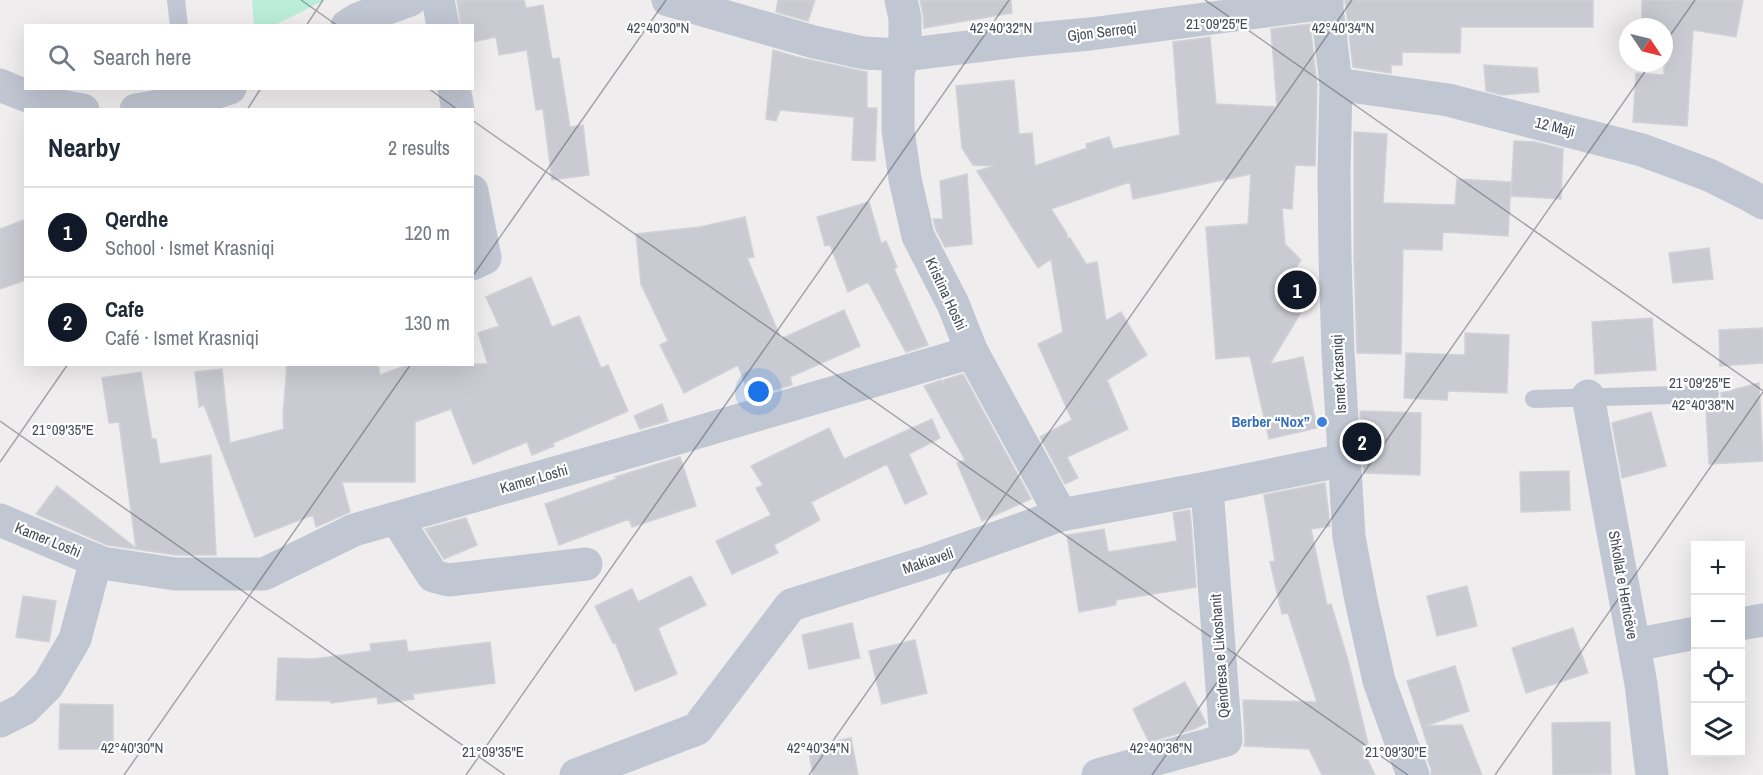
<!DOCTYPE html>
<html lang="en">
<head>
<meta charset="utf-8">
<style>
  :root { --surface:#fff; --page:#f2f2f3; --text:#1f2937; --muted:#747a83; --line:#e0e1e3; --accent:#111827 }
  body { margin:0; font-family:"Archivo Narrow",sans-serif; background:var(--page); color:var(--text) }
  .controls { position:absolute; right:18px; bottom:18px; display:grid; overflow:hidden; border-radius:0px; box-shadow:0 6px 24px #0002 }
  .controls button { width:54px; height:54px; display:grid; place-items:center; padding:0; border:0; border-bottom:2px solid var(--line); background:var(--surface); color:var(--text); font:30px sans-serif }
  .compass { position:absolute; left:1619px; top:18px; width:54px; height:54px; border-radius:50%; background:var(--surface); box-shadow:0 6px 24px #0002; rotate:125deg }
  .you { position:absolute; left:759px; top:392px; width:21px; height:21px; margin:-15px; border:4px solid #fff; border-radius:50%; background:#1a73e8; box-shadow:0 0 0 9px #1a73e833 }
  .badge { display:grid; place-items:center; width:39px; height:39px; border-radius:50%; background:var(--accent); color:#fff; font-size:20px; font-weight:700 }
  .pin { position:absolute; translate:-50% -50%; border:3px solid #fff; box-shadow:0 2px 6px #0006 }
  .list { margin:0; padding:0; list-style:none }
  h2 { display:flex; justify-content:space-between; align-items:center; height:78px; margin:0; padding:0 24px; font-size:26px }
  h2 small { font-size:20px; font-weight:400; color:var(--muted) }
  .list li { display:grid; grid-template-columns:39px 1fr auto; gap:18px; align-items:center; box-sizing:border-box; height:90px; padding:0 24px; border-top:2px solid var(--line) }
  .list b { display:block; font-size:22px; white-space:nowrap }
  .list p { margin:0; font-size:20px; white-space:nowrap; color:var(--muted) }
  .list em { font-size:20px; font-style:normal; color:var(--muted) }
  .icon { flex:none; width:33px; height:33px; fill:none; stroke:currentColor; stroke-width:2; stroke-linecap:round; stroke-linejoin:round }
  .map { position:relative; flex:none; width:1763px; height:775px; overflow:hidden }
  .search { position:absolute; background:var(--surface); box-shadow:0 6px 24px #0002; left:24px; top:24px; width:450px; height:66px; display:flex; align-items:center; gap:15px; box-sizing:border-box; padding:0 21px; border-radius:0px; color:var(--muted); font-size:22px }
  .panel { position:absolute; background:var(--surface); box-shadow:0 6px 24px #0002; left:24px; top:108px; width:450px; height:258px; border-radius:0px }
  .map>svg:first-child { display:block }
  .green { fill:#bbedd8 }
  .building { fill:#cacbd2; stroke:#d1d1d8; stroke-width:1.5 }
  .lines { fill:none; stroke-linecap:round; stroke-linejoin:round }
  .service { stroke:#c0c6d2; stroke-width:18 }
  .minor { stroke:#c0c6d2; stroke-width:33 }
  .tertiary { stroke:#c0c6d2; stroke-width:33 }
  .ticks { fill:none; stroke:#464c59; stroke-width:1.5; stroke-opacity:0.45 }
  .shop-dot { fill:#3f7fe0; stroke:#fff; stroke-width:2 }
  .labels { text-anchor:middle; stroke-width:4.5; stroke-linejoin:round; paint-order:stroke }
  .street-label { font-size:15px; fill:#464c59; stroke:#fff }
  .shop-label { font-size:15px; font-weight:bold; fill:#366cbe; stroke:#fff; text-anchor:end }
  .ticks-label { font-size:15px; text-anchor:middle; fill:#464c59; stroke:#fff; stroke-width:4.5; stroke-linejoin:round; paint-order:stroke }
</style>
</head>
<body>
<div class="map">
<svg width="1763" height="775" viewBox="0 0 1763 775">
  <rect width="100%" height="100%" fill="#efeded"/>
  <path class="green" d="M252,0H325L275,25L254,26Z"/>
  <path class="building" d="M457,0H524L526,8L543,5L552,59L559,58L570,127L583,125L589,175L552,180L543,109L536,110L527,50L499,55L496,37L472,42V26H461Z
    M778,0H815L808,21L776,12Z
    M920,0H1011L1012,13L924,28L923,14Z
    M1345,0H1593V27H1461L1460,53L1402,52V65H1391V73L1353,67Z
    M1642,0H1743L1736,37L1693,30L1687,126L1633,122L1636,73L1664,75V27H1642Z
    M1310,24L1317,85L1315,166L1295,165L1292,209L1282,208L1285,244L1301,260L1285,286L1301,305V312L1270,364L1303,357L1317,428L1269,439L1250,356L1216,359L1206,227L1248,224L1251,174L1133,199L1130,182L1051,209L1067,234V238H1070L1086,264L1097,262L1106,321L1121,312L1147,355L1107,380L1128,429L1067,457L1078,478L1065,484L1040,437L1072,420L1038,344L1063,332L1051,259L1038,268L977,171L994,166L973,165L962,148L956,86L1014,80L1019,134L1032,133L1035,166L1087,148L1086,144L1109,137L1113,149L1180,135L1173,42L1210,37L1216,104L1277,107L1271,29Z
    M773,50L797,57L867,72V108H877L875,161L852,160L854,117L780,110L776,121L766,119Z
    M1484,65L1537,68L1539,92L1502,95L1486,91Z
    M1354,132L1387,134L1383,203L1455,205L1457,179L1511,182L1508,236L1443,232L1442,250L1403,249L1401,354L1357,353L1354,257Z
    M1514,141L1535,142L1563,149L1561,199L1511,196Z
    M967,174L972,244L945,247L936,230L933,219H943L940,181Z
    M869,202L881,243L886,241L897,267L894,269L928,345L906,352L868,282L848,292L830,245L825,246L817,217Z
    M745,217L754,257L747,258L781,339L844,310L860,346L790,377L792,385L750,397L738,365L684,393L660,345L668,341L641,284L636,234L700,227Z
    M26,219V280L0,289V229Z
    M1709,248L1713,279L1673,283L1669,253Z
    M531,277L552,327L579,316L601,368L608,365L628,411L553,443L554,446L532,455L527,442L473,464L451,409L415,422V482H342L350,512L316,527L313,515L255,537L204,405L199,407L195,372L222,369L230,443L284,429L283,416L287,364H378L380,375L410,364H488L478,333L499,326L486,297Z
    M1652,318L1656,370L1595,374L1592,322Z
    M1763,328V363L1720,366L1719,330Z
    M1465,333L1509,335L1507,393L1448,391L1447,400L1404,398L1406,353L1465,355Z
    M141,372L152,439H156L160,464L211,455L216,555H176L107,545L36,514L57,486L136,548L119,422L109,423L102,378Z
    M963,374L1031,499L982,521L957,463L965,460L924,386L942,380L944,385V380Z
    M1759,383L1763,461L1709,464L1706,408L1722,407L1721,393Z
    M662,404L668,421L640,429L634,416Z
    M1360,411L1421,413L1420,475L1364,473Z
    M1651,412L1666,466L1622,478L1612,423Z
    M932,419L940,438L909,454L927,494L905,504L887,464L811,502L820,520L774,545L778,553L732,574L716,541L771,515L756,488L763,485L751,466L829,428L844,459Z
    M680,457L696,506L632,527L629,519L559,545L545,504L616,479L615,477Z
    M1569,471L1570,510L1521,512L1520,472Z
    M1325,483L1330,526L1311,529L1327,605L1331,604L1348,660L1368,744L1361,746L1375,775H1322L1309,749L1244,746L1245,739L1243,700L1317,702L1288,613L1282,614L1270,562L1275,561L1264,495Z
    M1190,510L1196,587L1116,600V605L1079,612L1067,535L1104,529L1108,552L1177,541L1173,513Z
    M466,518L477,545L444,559L425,529Z
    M691,576L706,605L658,628L677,674L635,691L615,642L613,643L595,606L632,589L638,602Z
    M1467,586L1477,626L1437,636L1427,596Z
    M23,596L56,601L49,642L16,637Z
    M852,623L860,658L809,669L802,635Z
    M1573,628L1588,673L1526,693L1512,648Z
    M406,640L408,652L490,642L495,683L413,694L414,699L378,704L377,697L331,703L330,701L276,700L278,658L314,659L371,651L370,644Z
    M915,640L927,693L882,704L869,651Z
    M1455,666L1469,711L1425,726L1462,725L1482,775H1431V769L1423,748L1428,746L1407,681Z
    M1185,682L1206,723L1194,729L1149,742L1133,709Z
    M60,704L113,705V749H59Z
    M1610,722L1611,774L1553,775L1552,723Z
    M851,738L858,775H813L808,747Z"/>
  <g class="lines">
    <path class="service" d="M176,0L179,26
      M1534,399L1710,394"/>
    <path class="minor" d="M438,0L443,26
      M668,0L814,42L864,53L903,55L1025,40L1090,34L1327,3
      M901,0L905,18V41L898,74V130L905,179L918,236L953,304L972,352L1061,515
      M347,26L358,19L410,0
      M1336,84L1448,100L1642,150L1709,175L1749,195L1763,203
      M0,85C27,97 54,106 83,110
      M454,88L458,110
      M136,110L189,101L230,88
      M472,191L485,258L472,264
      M1588,396L1641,684L1652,775
      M396,518L433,576L449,580L586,564
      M0,520L102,563L175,574H264L354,530L678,438L972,352
      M1740,624L1763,620
      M1634,645L1696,633
      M0,721L24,709L48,685L75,639L96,560
      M576,775L697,729L791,605L928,562L1061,515L1207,488L1344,460
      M1098,775L1226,740L1207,488"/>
    <path class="tertiary" d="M1326,0L1336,84L1334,173L1335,257L1338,352L1349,537L1361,600L1379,681L1413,775"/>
  </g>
  <path class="ticks" d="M301,0L338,26M1205,0L1763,391M306,26L323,0M1664,44L1695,0M428,88L458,110M247,110L261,88M472,120L1408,775M472,277L666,0M0,421L505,775M0,462L68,364M124,775L411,364M466,775L1009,0M809,775L1352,0M1152,775L1651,63M1495,775L1763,392"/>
  <circle class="shop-dot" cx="1322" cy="422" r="6"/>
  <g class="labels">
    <g class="street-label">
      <text transform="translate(1102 32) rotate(-7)" y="5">Gjon Serreqi</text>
      <text transform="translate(1555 127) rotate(14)" y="5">12 Maji</text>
      <text transform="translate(946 294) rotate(65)" y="5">Kristina Hoshi</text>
      <text transform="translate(1339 374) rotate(-93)" y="5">Ismet Krasniqi</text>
      <text transform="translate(534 479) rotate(-16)" y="5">Kamer Loshi</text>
      <text transform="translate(48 540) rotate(22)" y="5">Kamer Loshi</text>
      <text transform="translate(928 561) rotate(-19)" y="5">Makiaveli</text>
      <text transform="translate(1623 585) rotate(80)" y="5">Shkollat e Herticëve</text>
      <text transform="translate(1220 656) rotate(-94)" y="5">Qëndresa e Likoshanit</text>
    </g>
    <g class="shop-label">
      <text x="1310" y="427">Berber “Nox”</text>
    </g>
  </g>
  <g class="ticks-label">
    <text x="1217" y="29">21°09'25"E</text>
    <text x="658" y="33">42°40'30"N</text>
    <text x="1001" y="33">42°40'32"N</text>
    <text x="1343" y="33">42°40'34"N</text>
    <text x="1700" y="388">21°09'25"E</text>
    <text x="1703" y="410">42°40'38"N</text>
    <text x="63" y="435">21°09'35"E</text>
    <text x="132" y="753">42°40'30"N</text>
    <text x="818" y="753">42°40'34"N</text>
    <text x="1161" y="753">42°40'36"N</text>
    <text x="493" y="757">21°09'35"E</text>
    <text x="1396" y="757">21°09'30"E</text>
  </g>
</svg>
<div class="controls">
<button>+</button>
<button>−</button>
<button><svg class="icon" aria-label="locate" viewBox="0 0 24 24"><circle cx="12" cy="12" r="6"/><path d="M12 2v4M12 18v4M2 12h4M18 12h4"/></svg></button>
<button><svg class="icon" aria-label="layers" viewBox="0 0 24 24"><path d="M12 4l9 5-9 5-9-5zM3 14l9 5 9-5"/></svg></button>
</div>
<svg class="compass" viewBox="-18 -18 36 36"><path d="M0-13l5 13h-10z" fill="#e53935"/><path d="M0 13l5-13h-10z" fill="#747a83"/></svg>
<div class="you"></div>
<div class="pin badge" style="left:1297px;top:290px">1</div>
<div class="pin badge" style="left:1362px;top:442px">2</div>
<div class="search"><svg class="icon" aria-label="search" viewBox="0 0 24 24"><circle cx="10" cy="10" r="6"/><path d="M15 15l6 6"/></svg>Search here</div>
<section class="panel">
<h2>Nearby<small>2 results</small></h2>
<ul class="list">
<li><span class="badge">1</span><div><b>Qerdhe</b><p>School · Ismet Krasniqi</p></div><em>120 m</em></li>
<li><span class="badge">2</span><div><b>Cafe</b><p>Café · Ismet Krasniqi</p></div><em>130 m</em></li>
</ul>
</section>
</div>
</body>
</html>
